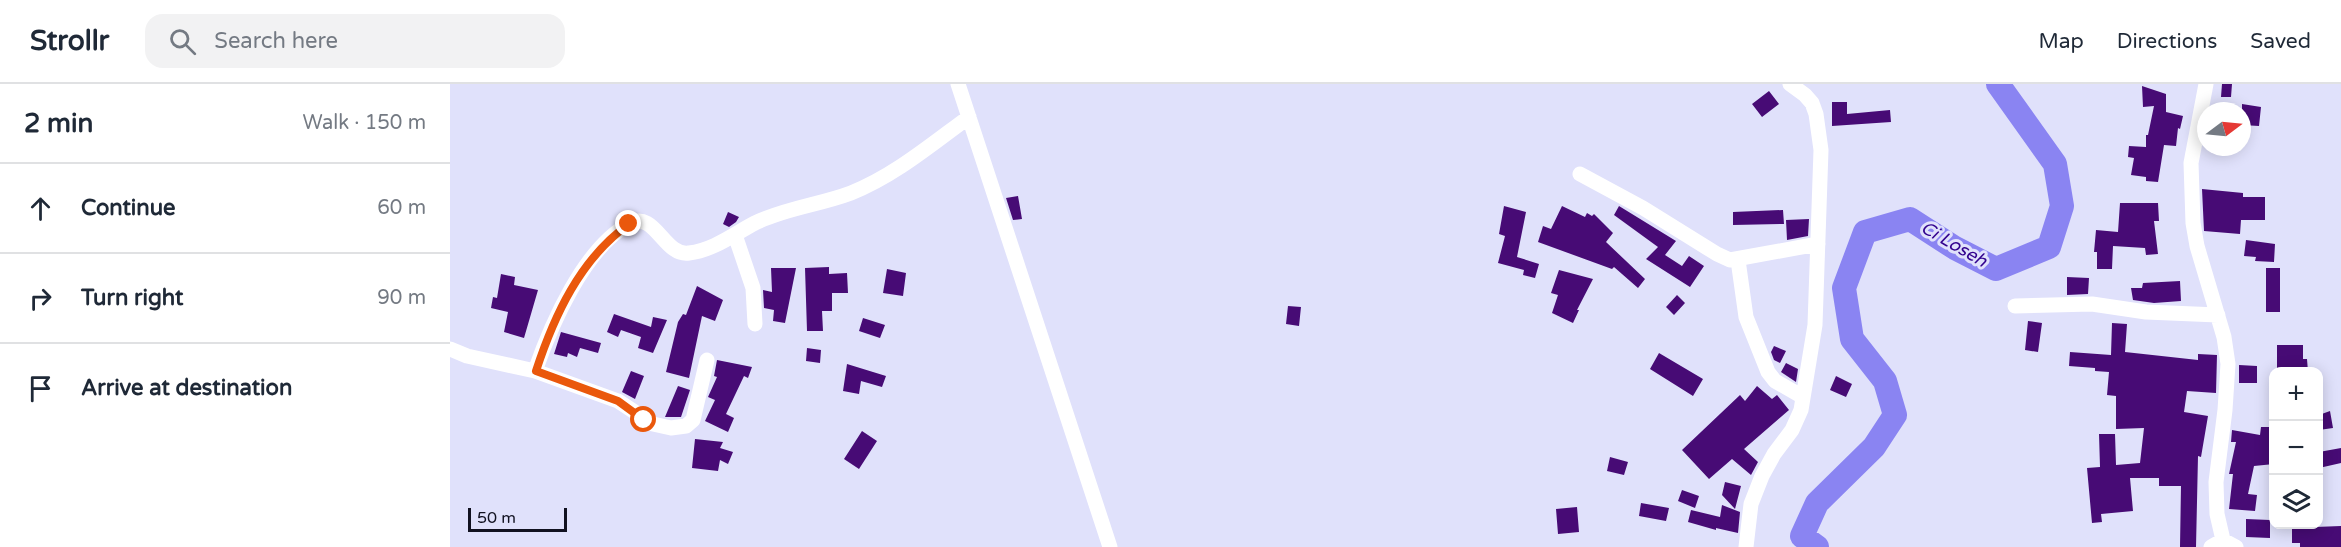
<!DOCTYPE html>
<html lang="en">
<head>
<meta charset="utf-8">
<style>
  :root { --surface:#fff; --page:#f2f2f3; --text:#1f2937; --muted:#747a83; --line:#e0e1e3 }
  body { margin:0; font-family:"Varela Round",sans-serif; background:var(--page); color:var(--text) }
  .controls { position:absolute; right:18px; bottom:18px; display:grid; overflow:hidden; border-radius:12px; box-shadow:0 3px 15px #0003 }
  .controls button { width:54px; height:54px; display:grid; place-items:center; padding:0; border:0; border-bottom:2px solid var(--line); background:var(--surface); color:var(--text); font:30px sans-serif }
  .compass { position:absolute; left:1747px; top:18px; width:54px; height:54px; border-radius:50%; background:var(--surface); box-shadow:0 3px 15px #0003; rotate:74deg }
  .scale { position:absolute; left:18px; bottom:15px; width:99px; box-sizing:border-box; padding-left:6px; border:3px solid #111120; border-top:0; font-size:16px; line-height:21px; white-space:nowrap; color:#111120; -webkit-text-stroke:4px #e0e1fb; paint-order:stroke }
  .stop { position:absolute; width:18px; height:18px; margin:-14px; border:4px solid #ea580c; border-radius:50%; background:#fff }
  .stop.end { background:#ea580c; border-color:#fff; box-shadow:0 2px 6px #0008 }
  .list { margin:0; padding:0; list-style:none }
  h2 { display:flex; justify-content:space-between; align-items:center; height:78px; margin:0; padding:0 24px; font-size:26px }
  h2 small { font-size:20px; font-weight:400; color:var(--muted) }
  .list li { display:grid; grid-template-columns:39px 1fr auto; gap:18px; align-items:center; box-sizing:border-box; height:90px; padding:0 24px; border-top:2px solid var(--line) }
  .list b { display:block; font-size:22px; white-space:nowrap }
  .list em { font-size:20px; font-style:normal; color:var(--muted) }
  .icon { flex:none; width:33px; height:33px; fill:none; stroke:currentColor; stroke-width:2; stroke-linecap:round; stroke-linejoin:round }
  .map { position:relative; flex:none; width:1891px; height:463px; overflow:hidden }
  header { display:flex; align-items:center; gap:36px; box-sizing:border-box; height:84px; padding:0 30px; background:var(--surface); border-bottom:2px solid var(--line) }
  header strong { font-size:28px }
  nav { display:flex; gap:33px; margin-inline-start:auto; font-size:21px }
  .search { width:420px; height:54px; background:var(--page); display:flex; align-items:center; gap:15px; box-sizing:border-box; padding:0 21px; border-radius:18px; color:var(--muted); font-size:22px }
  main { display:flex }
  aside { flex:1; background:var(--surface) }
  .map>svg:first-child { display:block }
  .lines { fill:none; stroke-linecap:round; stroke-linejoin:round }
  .river { stroke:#8a84f2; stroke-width:24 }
  .building { fill:#470b75 }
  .minor { stroke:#fff; stroke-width:15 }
  .route { stroke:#ea580c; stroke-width:8 }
  .labels { text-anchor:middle; stroke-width:6; stroke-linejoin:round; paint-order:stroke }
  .water-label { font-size:18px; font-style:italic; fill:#32028e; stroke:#e0e1fb }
</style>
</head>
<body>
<header>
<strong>Strollr</strong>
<div class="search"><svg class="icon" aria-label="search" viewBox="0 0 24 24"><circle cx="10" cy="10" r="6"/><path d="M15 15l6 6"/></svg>Search here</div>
<nav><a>Map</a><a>Directions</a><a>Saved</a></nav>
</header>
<main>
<aside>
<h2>2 min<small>Walk · 150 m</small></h2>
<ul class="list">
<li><svg class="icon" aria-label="ahead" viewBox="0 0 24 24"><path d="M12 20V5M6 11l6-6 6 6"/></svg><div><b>Continue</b></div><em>60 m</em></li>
<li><svg class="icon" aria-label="right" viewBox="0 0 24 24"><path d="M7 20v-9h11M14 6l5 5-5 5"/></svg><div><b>Turn right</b></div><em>90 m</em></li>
<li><svg class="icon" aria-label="arrive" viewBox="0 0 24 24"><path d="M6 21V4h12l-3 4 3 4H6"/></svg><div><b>Arrive at destination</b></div></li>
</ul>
</aside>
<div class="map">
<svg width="1891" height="463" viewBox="0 0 1891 463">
  <rect width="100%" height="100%" fill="#e0e1fb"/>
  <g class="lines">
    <path class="river" d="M1367,463L1352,452L1367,419L1424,363L1445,331L1435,297L1402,255L1394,204L1415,148L1460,135L1505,164L1546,185L1599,163L1612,122L1605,80L1548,0"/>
  </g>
  <path class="building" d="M1772,0H1782L1781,13H1771Z
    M1692,2L1716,10V28L1733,32L1730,45L1728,44L1726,62L1714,61L1708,98L1696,97V93L1681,91L1684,74L1678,73L1679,62L1696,63V51H1698L1704,22L1693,23Z
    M1319,7L1329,20L1312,33L1302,20Z
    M1382,18H1397V30L1440,26L1441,38L1382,42Z
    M1792,20L1811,23L1809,42L1792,41Z
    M1752,105L1793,109V113H1815V136H1791L1790,150L1754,147Z
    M568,112L572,135L563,136L556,114Z
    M1670,119H1708L1709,137H1704L1708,170L1696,171L1695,164L1663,162L1662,185H1647V168H1644L1646,146L1668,148Z
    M1054,122L1076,128L1067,173L1089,180L1085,194L1073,191L1074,186L1048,179L1055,152L1049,150Z
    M1112,122L1135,133L1137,129L1142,132L1144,130L1163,149L1156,158L1195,195L1188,204L1164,183L1162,185L1088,158L1093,142L1101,145Z
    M1169,122L1226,157L1215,171L1232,182L1239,172L1254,182L1240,203L1196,175L1208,163L1164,131Z
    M1333,126L1334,140L1283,141V128Z
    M278,128L289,133L286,138L279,143L273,140Z
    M1359,135L1358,152L1337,156L1336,136Z
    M1796,156L1825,160L1824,178L1805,177L1806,173L1794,172Z
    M379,183V190L397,189L398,209H382V227H372L373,247H357L355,184Z
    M321,184H346L335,239L323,237L324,226L314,224L313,206L322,208Z
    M1816,184H1830V228H1816Z
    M437,185L456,189L453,212L433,209Z
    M1109,186L1143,195L1127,226H1129L1123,239L1102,229L1108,211L1101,209Z
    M51,190L65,193L64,201L88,206L74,254L54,248L58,228L41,224L43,213L47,214Z
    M1617,193L1639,194L1638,210L1617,211Z
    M1730,197L1731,217L1704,219L1683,216L1681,204H1692L1693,199Z
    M247,202L273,216L265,237L252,232L239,294L216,288L228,238L233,230L236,231Z
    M1227,211L1235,219L1224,231L1216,223Z
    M838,222L851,223L849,242L836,240Z
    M164,230L201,243L203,233L217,236L203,269L188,264L191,253L171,246L168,253L157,248Z
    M413,234L435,241L430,254L409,247Z
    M1578,237L1592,239L1588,268L1575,266Z
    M1662,239L1677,240L1675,268L1748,276V270L1767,271L1766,309L1737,307L1734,328L1758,332L1751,373L1748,372L1746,463H1730L1731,402H1709V394H1680L1683,427L1651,430L1652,438L1642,439L1637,384L1650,383L1649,350H1665L1666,381L1690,379L1694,344L1666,345V312L1657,311L1659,288L1645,287V284L1619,282L1620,268L1661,271Z
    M111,248L151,259L148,269L130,264L127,273L118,269L117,273L104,270Z
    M1827,261H1853V275H1857L1858,288H1827Z
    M1324,262L1336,267L1330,279L1324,276L1321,268Z
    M357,264L371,266L370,279L356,277Z
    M1209,269L1253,295L1243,312L1200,285Z
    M267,276L302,283L298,294L294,292L276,330L284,334L278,348L255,337L265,316L258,313L267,293L264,292Z
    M1336,279L1348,285L1346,298L1331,288Z
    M397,280L436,292L432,303L411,297L409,310L393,307Z
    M1789,281L1807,282V299H1789Z
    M181,287L194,292L185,315L172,308Z
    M1386,292L1402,300L1396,313L1380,306Z
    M228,302L240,306L231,333H215Z
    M1307,302L1322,315L1327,311L1339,326L1294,365L1308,378L1301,391L1282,375L1259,395L1232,366L1290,311L1295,317Z
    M1880,327L1883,344L1869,346V331Z
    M1811,343H1824V380L1804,382L1798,410L1807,411L1805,427L1779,425L1783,390H1779L1786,358H1781L1782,346L1810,351Z
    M412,347L427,357L409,385L394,375Z
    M245,355L273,358L270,364L283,368L278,380L270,376L268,387L242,384Z
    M1891,364V379L1869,384V368Z
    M1160,373L1178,378L1174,391L1157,387Z
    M1275,398L1291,402L1285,425L1272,411Z
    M1232,406L1249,412L1245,424L1228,417Z
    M1191,419L1219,424L1216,437L1189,432Z
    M1272,421L1290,428L1288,449L1266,444V446L1238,438L1241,426L1270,433Z
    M1127,423L1129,448L1108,450L1106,425Z
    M1796,435L1820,436V454L1796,453Z
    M1842,441H1865V443L1891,442V463H1850V459H1842Z"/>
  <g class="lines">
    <path class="minor" d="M508,0L660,463
      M1756,0L1741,79L1743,139L1747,162L1774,253L1778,280L1775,326L1766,398L1767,430L1773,456
      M1130,90L1193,124L1267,170L1280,176L1368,160
      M285,151L303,204L305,240
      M1288,176L1296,233L1318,288L1325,297L1353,313
      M1565,222L1642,220L1696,228L1768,231
      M0,265L17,272L85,287C101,241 134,164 179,140C205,125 214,173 239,169C264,166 284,150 305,139C336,124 369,121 401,109C444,92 482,60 519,33
      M85,287L168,317L203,340L221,344L236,342L243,336L257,276
      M1296,463L1301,420L1312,392L1324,370L1342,346L1351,326L1365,241L1371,66L1366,30L1362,19L1355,11L1340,0
      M1761,463L1773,456L1786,463"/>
  </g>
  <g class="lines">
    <path class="route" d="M179,140C130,175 104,232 86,287L168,317L194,336"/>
  </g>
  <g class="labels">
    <g class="water-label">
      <text transform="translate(1504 160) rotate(30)" y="6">Ci Loseh</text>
    </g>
  </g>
</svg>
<div class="controls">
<button>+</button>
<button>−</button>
<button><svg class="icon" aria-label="layers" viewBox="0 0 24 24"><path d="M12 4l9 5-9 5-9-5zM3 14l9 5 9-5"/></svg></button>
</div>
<svg class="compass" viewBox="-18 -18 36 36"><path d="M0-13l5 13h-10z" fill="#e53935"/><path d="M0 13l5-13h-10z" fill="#747a83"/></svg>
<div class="scale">50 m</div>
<div class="stop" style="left:194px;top:336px"></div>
<div class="stop end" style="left:179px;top:140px"></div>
</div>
</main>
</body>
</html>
